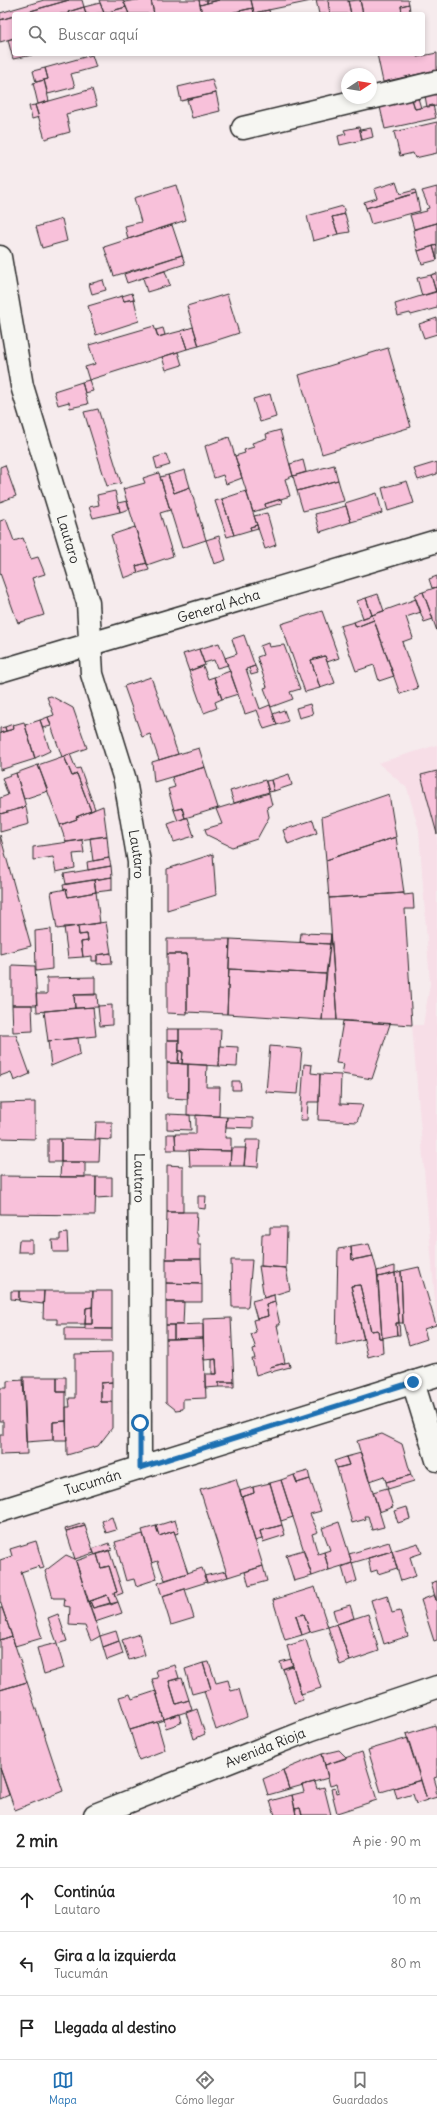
<!DOCTYPE html>
<html lang="es">
<head>
<meta charset="utf-8">
<style>
  :root { --surface:#fff; --page:#f6f6f6; --text:#222; --muted:#767676; --line:#e0e0e0; --accent:#1f6fb2 }
  body { margin:0; font-family:Delius,sans-serif; background:var(--page); color:var(--text) }
  .compass { position:absolute; left:341px; top:68px; width:36px; height:36px; border-radius:50%; background:var(--surface); box-shadow:0 2px 6px #0003; rotate:78deg }
  .stop { position:absolute; width:12px; height:12px; margin:-9px; border:3px solid #1f6fb2; border-radius:50%; background:#fff }
  .stop.end { background:#1f6fb2; border-color:#fff; box-shadow:0 1px 4px #0008 }
  .list { margin:0; padding:0; list-style:none }
  h2 { display:flex; justify-content:space-between; align-items:center; height:52px; margin:0; padding:0 16px; font-size:17px }
  h2 small { font-size:13px; font-weight:400; color:var(--muted) }
  .list li { display:grid; grid-template-columns:26px 1fr auto; gap:12px; align-items:center; box-sizing:border-box; height:64px; padding:0 16px; border-top:1px solid var(--line) }
  .list b { display:block; font-size:15px; white-space:nowrap }
  .list p { margin:0; font-size:13px; white-space:nowrap; color:var(--muted) }
  .list em { font-size:13px; font-style:normal; color:var(--muted) }
  .icon { flex:none; width:22px; height:22px; fill:none; stroke:currentColor; stroke-width:2; stroke-linecap:round; stroke-linejoin:round }
  .map { position:relative; flex:none; width:437px; height:1815px; overflow:hidden }
  .search { position:absolute; background:var(--surface); box-shadow:0 2px 6px #0003; left:12px; right:12px; top:12px; height:44px; display:flex; align-items:center; gap:10px; box-sizing:border-box; padding:0 14px; border-radius:4px; color:var(--muted); font-size:15px }
  .sheet { height:244px; background:var(--surface) }
  nav { display:flex; justify-content:space-around; align-items:center; box-sizing:border-box; height:56px; border-top:1px solid var(--line); background:var(--surface); font-size:11px; color:var(--muted) }
  nav a { display:grid; justify-items:center; gap:2px }
  nav .on { color:var(--accent) }
  .map>svg:first-child { display:block }
  .built { fill:#f7dee7 }
  .building { fill:#f8c1da; stroke:#2b2b2b }
  .lines { fill:none; stroke-linecap:round; stroke-linejoin:round }
  .minor-casing { stroke:#2b2b2b; stroke-width:25 }
  .tertiary-casing { stroke:#2b2b2b; stroke-width:25 }
  .minor { stroke:#f6f6f2; stroke-width:22 }
  .tertiary { stroke:#f6f6f2; stroke-width:22 }
  .route { stroke:#1f6fb2; stroke-width:5 }
  .labels { text-anchor:middle; stroke-width:3; stroke-linejoin:round; paint-order:stroke }
  .street-label { font-size:14px; fill:#2b2b2b; stroke:#f6f6f2 }
</style>
</head>
<body>
<div class="map">
<svg width="437" height="1815" viewBox="0 0 437 1815">
  <rect width="100%" height="100%" fill="#f6ebed"/>
  <filter id="ink" filterUnits="userSpaceOnUse"><feTurbulence type="fractalNoise" baseFrequency=".025" numOctaves="2"/><feDisplacementMap in="SourceGraphic" scale="8" xChannelSelector="R" yChannelSelector="G"/><feConvolveMatrix kernelMatrix="1 2 1 2 8 2 1 2 1" color-interpolation-filters="sRGB"/></filter>
  <g filter="url(#ink)">
    <path class="built" d="M437,745V1325L412,1025H423L430,984L419,830L407,788L378,763Z"/>
    <path class="building" d="M44,0H69L20,14H14V16L0,20V13Z
      M69,0H82L84,7L68,12L69,14H20Z
      M99,0H123L126,7L104,13Z
      M137,0H151L154,14H129L124,2Z
      M151,0H199L202,14H154Z
      M199,0H207V3L200,5Z
      M207,0H219L207,3Z
      M219,0H251L253,8L226,14H202L200,5Z
      M251,0H316L254,13Z
      M316,0H328L330,14H319Z
      M328,0H348L351,14H330Z
      M360,0H408L409,4L401,6L402,13L398,14H363Z
      M360,0L363,14H351L348,1Z
      M100,3L104,13L86,14L84,7Z
      M409,4L410,11L402,13L401,6Z
      M84,7L86,14H69L68,12Z
      M126,7L129,14H109V12Z
      M253,8L254,13L251,14H226Z
      M269,10L270,14H251L254,13Z
      M14,16V38L0,42V20Z
      M14,38V54L32,55L13,59L8,40Z
      M437,53V70L383,82L377,54H416L417,57Z
      M92,55L96,67L71,74L75,87L48,94L44,80L48,79L45,68Z
      M45,68L48,79L36,82L33,71Z
      M212,79L216,93L181,101L178,87Z
      M44,80L49,101L38,104L33,83Z
      M92,89L97,106L66,114L70,132L45,139L35,105Z
      M216,93L220,111L192,118L187,99Z
      M437,93V106L427,107L425,96Z
      M418,98L421,108L415,109L412,99Z
      M412,99L415,109L433,105L436,118L385,129L380,107Z
      M35,105L39,117L32,119L29,106Z
      M437,122V153L415,158L413,153L400,156L394,132Z
      M359,127L362,140L340,145L338,136L346,134L344,130Z
      M371,128L373,137L362,140L360,130Z
      M396,182L400,194L415,190L416,193L366,208L364,202L377,198L374,189Z
      M176,185L186,220L128,239L125,226L141,222L134,198Z
      M437,187V223L414,229L410,215L427,211L426,209L429,208L422,191Z
      M416,193L420,211L371,224L366,208Z
      M343,206L345,214L332,217L338,234L313,241L307,216Z
      M345,214L350,232L338,234L332,217Z
      M62,219L67,241L42,248L36,227Z
      M437,223V245L418,251L413,230Z
      M172,225L182,255L114,276L104,247Z
      M437,245V260L433,246Z
      M433,246L437,260L422,264L418,251Z
      M182,255L185,264L127,283L124,274Z
      M165,271L170,285L147,292L143,278Z
      M437,273V291L436,292L431,275Z
      M431,275L436,292L422,296L417,278Z
      M103,280L106,290L92,294L89,284Z
      M437,291V308L411,315L410,313L398,316L395,304Z
      M132,293L134,299L124,301L122,296Z
      M227,294L239,333L199,346L187,306Z
      M122,296L124,301L134,299L139,321L96,335L88,306Z
      M437,318V334L424,338L419,324Z
      M154,326L158,337L181,331L187,349L89,380L85,367L95,364L89,345Z
      M193,327L199,346L187,349L181,331Z
      M163,328L165,335L158,337L156,330Z
      M388,348L411,427L322,454L299,375Z
      M178,352L182,365L166,370L162,357Z
      M89,380L93,391L85,393L82,382Z
      M82,382L88,404L70,408L69,402L58,405L54,391Z
      M270,394L276,417L260,422L253,399Z
      M98,409L121,483L107,486L84,412Z
      M280,430L293,476L285,479L290,496L265,504L266,508L253,512L235,456L245,453L244,450L254,447L252,443L267,438L266,434Z
      M229,437L242,478L226,484L223,475L214,478L205,446Z
      M166,454L170,465L157,469L154,458Z
      M303,460L306,472L293,476L290,464Z
      M437,462V474L418,480L414,469Z
      M5,465L16,496L0,502V467Z
      M334,465L338,480L297,491L293,476Z
      M185,470L190,487L174,493L168,475Z
      M159,473L170,510L160,513L173,556L147,565L123,489L145,483L143,478Z
      M168,475L174,493L190,487L206,540L182,548L160,477Z
      M338,480L344,501L303,511L297,491Z
      M407,481L414,503L388,511L382,488Z
      M115,491L120,512L93,518L89,507L99,505L97,495Z
      M246,491L257,525L250,527L251,530L234,535L222,499Z
      M377,493L382,513L351,522L345,503Z
      M222,499L234,535L227,537L215,501Z
      M281,499L282,503L266,508L265,504Z
      M127,501L130,509L120,512L118,503Z
      M346,506L351,522L320,532L315,514Z
      M267,513L276,545L265,549L254,516Z
      M6,519L14,541L23,538L31,559L38,557L45,574L32,578L44,615L18,623L0,573V521Z
      M257,525L258,528L251,530L250,527Z
      M135,527L147,563L136,566L138,573L124,578L111,535Z
      M219,536L226,560L214,564L206,540Z
      M147,563L149,570L138,573L136,566Z
      M437,576V587L432,588L429,579Z
      M437,587V631L423,592Z
      M423,592L433,619L424,622L414,595Z
      M378,594L384,611L372,615L366,598Z
      M366,598L372,615L363,618L357,601Z
      M416,599L421,612L406,617L413,638L402,642L418,688L400,694L372,615Z
      M322,611L339,658L327,662L325,656L311,660L320,688L305,692L281,624Z
      M372,615L374,620L356,627L354,622Z
      M374,620L394,676L379,681L374,665L356,671L340,626L354,622L356,627Z
      M244,635L255,666L246,669L260,709L270,705L277,725L264,729L257,710L245,714L225,658L237,654L232,639Z
      M219,643L228,665L217,668L214,660L204,663L199,649Z
      M268,643L269,647L284,645L300,689L290,692L293,699L271,707L264,688L267,687L257,657L263,655L260,646Z
      M199,649L205,665L189,671L183,654Z
      M325,656L335,683L320,688L311,660Z
      M203,666L208,679L214,677L222,699L215,702L217,708L204,713L189,671Z
      M255,666L258,673L251,675L249,668Z
      M230,671L238,694L222,699L214,677Z
      M151,677L178,754L159,760L150,734L142,737L124,686Z
      M51,696L73,708L87,748L62,757L48,717L54,715L47,697Z
      M310,704L313,714L299,718L296,708Z
      M284,710L288,721L277,725L273,714Z
      M48,717L51,726L43,728L40,720Z
      M40,720L50,751L35,758L25,725Z
      M24,722L35,759L0,770V733L14,729L13,725Z
      M13,724L14,729L6,731L5,727Z
      M5,727L6,731L0,733V728Z
      M199,748L205,767L154,782L152,762Z
      M70,754L76,769L80,768L95,809L91,811L77,774L72,776L64,756Z
      M64,756L72,776L77,774L91,811L76,817L77,819L60,825L38,765Z
      M38,765L48,791L24,799L16,773Z
      M205,767L218,808L185,818L182,808L174,810L168,789L175,787L172,777Z
      M437,771V834L421,775Z
      M16,773L26,807L0,814V798L8,795L2,778Z
      M289,774L292,785L274,791L271,780Z
      M265,780L269,792L234,803L230,791Z
      M271,780L274,791L269,792L266,781Z
      M269,793L272,805L267,807L269,817L257,839L232,847L207,835L205,829L222,824L216,809Z
      M389,794L396,837L326,860L322,817Z
      M103,806L107,836L66,842L60,825L77,819L76,817Z
      M26,807L29,824L0,832V814Z
      M182,808L185,818L178,821L174,810Z
      M185,818H188L194,836L174,842L168,824Z
      M313,820L317,833L288,844L283,830Z
      M0,835L31,946L0,954Z
      M107,836L109,858L93,861L90,838Z
      M396,837L404,893L329,898L326,860Z
      M82,840L84,853L73,854L75,868L56,872L53,857L33,860V847Z
      M213,854L216,895L167,910V869Z
      M109,858L111,866L88,870L87,862Z
      M111,866L112,877L66,884L64,874Z
      M112,877V890L96,892L94,880Z
      M94,880L96,892L68,897L66,889L64,890L63,885Z
      M66,889L68,897L96,892L100,923L57,929L51,892Z
      M404,893V895L413,894L414,909H405L412,1025L337,1020L329,898Z
      M106,922L111,953L97,955V961H92V956L83,957L81,942L88,941L87,934L79,935L78,926Z
      M78,926L79,935L87,934L88,941L81,942L83,957L68,958L64,927Z
      M51,929L52,969L36,971L35,931Z
      M301,933L331,934L330,944L300,942Z
      M331,934L337,1020H322Z
      M167,939H230L227,1014L187,1012V954H167Z
      M230,939L330,944L326,974L229,969Z
      M111,953L112,963L97,964V955Z
      M167,954H187V1014L167,1013Z
      M12,965L35,966L37,1005H12Z
      M229,969L326,974L322,1020L227,1014Z
      M95,977V995H74L75,1008L37,1012L36,994H47V978Z
      M97,994L98,1007L75,1008L74,995Z
      M12,1005H32L33,1031L13,1032Z
      M112,1005V1025L100,1026L98,1006Z
      M93,1007L96,1036L48,1041L44,1011Z
      M343,1021L390,1024L372,1079L342,1074L344,1064L336,1063Z
      M167,1029H179V1040H167Z
      M179,1029H221L219,1066L182,1064L183,1051H179Z
      M0,1035H16L30,1074L14,1081L11,1072L0,1076Z
      M78,1038L80,1054L51,1066L48,1041Z
      M167,1040H179L178,1063H167Z
      M220,1046L238,1047L237,1067L219,1066Z
      M270,1046L302,1049L298,1094L266,1092Z
      M179,1051H183L182,1064L178,1063Z
      M167,1063L188,1064V1099L167,1098Z
      M188,1064L207,1065L206,1087H220L219,1116L187,1115Z
      M304,1064L312,1065L311,1073L320,1074L319,1102H308L307,1120H300Z
      M320,1074L341,1075L340,1104L363,1105L357,1122L318,1120Z
      M232,1081H240L241,1090H232Z
      M35,1102V1139L0,1138V1103Z
      M167,1114L190,1115L191,1130L167,1129Z
      M196,1115L227,1117L225,1138H231V1151L176,1150L175,1134H196Z
      M227,1117L253,1118V1128L226,1127Z
      M96,1122H112V1140L95,1139Z
      M167,1134H175L176,1150H167Z
      M48,1139H61V1162H48Z
      M61,1139L100,1140L99,1162H61Z
      M246,1140H260L258,1167L244,1166Z
      M231,1148H246L244,1166H230Z
      M189,1150L231,1151L230,1166H190Z
      M61,1162H85V1177H60Z
      M167,1165L183,1166V1212H167Z
      M0,1176L96,1177L95,1215L0,1214Z
      M96,1177H112V1197L96,1198Z
      M198,1196H206L205,1209L198,1208Z
      M167,1212H197L196,1232L198,1235V1245H201V1259H166Z
      M270,1227H287L286,1268L261,1266L262,1234H270Z
      M67,1233L68,1252H53L52,1240H60V1234Z
      M19,1240H32V1252H18Z
      M369,1244L373,1256L352,1260L351,1247Z
      M351,1247L352,1260L373,1256L377,1271L382,1338H379L378,1330L371,1331L360,1285L351,1286L364,1339L336,1346L338,1249Z
      M166,1259H201L202,1284L166,1283Z
      M231,1260H252L248,1307H232Z
      M259,1266L286,1268L290,1290L264,1298Z
      M395,1266V1273L378,1277L377,1271Z
      M419,1267L436,1325L424,1329L427,1339L409,1345L403,1323L401,1271Z
      M401,1271L403,1323H399L395,1273Z
      M395,1273L399,1323H396L397,1335L382,1338L378,1277Z
      M166,1283L202,1284V1302H166Z
      M360,1285L371,1331L378,1330L379,1338H382L383,1353L368,1357L351,1286Z
      M11,1291H19V1300L11,1299Z
      M19,1291H44L43,1304L19,1301Z
      M44,1291H93L92,1307L86,1308L85,1324H57V1319H43Z
      M93,1291H112V1329H85V1324H92Z
      M274,1295L275,1302L266,1305L268,1316L257,1319L252,1301Z
      M166,1302H184L183,1325H166Z
      M275,1302L280,1325H277L285,1363L270,1367L271,1370L256,1375L252,1359H255L253,1350L256,1349L251,1334L256,1332L253,1320L268,1316L266,1305Z
      M92,1307V1324H85L86,1308Z
      M231,1318L234,1382H219V1387L205,1388V1374H217L216,1359L204,1360L203,1319Z
      M396,1323H399L400,1335H397Z
      M203,1324V1338L174,1339V1325Z
      M166,1325H174V1339H166Z
      M65,1328L112,1329V1341H65Z
      M203,1338L206,1398L183,1399V1409L176,1410L166,1402V1339Z
      M112,1353V1382L101,1383V1402H112V1428L98,1446L67,1455L66,1407H70L69,1398H75V1354Z
      M216,1359L217,1374H212V1360Z
      M289,1362L290,1367L271,1372L270,1367Z
      M23,1377H57V1392H66V1421L53,1422V1440L26,1442Z
      M57,1377H66V1392H57Z
      M24,1380L27,1454L0,1455V1435H3V1421H0V1388H7V1381Z
      M112,1382V1402H101V1383Z
      M219,1382H234V1387H219Z
      M66,1421L67,1440H53V1422Z
      M382,1434L402,1444L411,1475L386,1482L384,1476L369,1481L357,1441Z
      M361,1453L384,1527L372,1530L368,1516H365L366,1519L352,1523L337,1468L349,1465L346,1457Z
      M346,1457L349,1465L337,1468L334,1461Z
      M308,1471L310,1479L297,1483L294,1475Z
      M294,1475L297,1483L310,1479L321,1511L310,1514L318,1532L312,1534L318,1554L324,1552L329,1570L312,1576L281,1480Z
      M411,1475L414,1481L388,1489L386,1482Z
      M236,1479L263,1566L228,1577L200,1490Z
      M281,1480L293,1517L281,1521L270,1483Z
      M270,1483L282,1525L260,1531L262,1539L255,1541L242,1497L254,1493L253,1487Z
      M253,1487L254,1493L242,1497L240,1491Z
      M387,1488L393,1507L379,1512L373,1492Z
      M407,1507L410,1519L398,1523L394,1511Z
      M112,1517L116,1530L106,1533L102,1521Z
      M175,1520L179,1533L175,1534L174,1531L159,1536L156,1526Z
      M339,1522L352,1563L329,1570L324,1552L330,1550L322,1528Z
      M84,1523L85,1526L66,1531L65,1529Z
      M282,1525L285,1535L263,1542L260,1531Z
      M85,1526L94,1553L75,1559L66,1531Z
      M156,1526L159,1536L174,1531L188,1573L165,1580L158,1561L152,1563L142,1530Z
      M143,1534L157,1579L136,1586L134,1579L126,1581L115,1542Z
      M36,1541L44,1568L40,1569L39,1566L21,1572L42,1638L15,1646L0,1601V1560L12,1556L10,1549Z
      M389,1542L392,1551L352,1563L349,1554Z
      M109,1543L112,1550L95,1555L92,1549Z
      M418,1543L422,1553L410,1557L416,1576L401,1581L392,1551Z
      M109,1550L123,1593L115,1596L114,1593L117,1592L109,1566L101,1568L97,1554Z
      M303,1550L312,1576L294,1581L286,1555Z
      M392,1551L397,1568L378,1574L377,1570L371,1572L368,1558Z
      M97,1554L101,1568L109,1566L117,1592L114,1593L118,1602L111,1605L107,1595L88,1602L76,1561Z
      M66,1555L75,1559L100,1636L91,1641L85,1626L69,1625L70,1607L64,1606L65,1598H53L45,1571Z
      M352,1563L357,1581L347,1585L342,1567Z
      M263,1566L267,1581L249,1586L245,1572Z
      M202,1568L207,1582L162,1596L158,1583Z
      M226,1571L228,1577L207,1583L204,1576Z
      M437,1581V1603L431,1583Z
      M315,1587L328,1627L310,1632L304,1614L296,1616L302,1635L285,1640L273,1600Z
      M185,1589L194,1618L171,1625L162,1596Z
      M107,1595L110,1603L93,1608L90,1601Z
      M387,1595L392,1613L400,1611L408,1636L384,1644L371,1600Z
      M434,1595L437,1603V1640L434,1641L421,1600Z
      M90,1601L93,1608L118,1602L122,1613L95,1622L88,1602Z
      M350,1605L354,1618L337,1624L333,1610Z
      M0,1608H2L12,1636L0,1640Z
      M58,1614L67,1641L57,1644L64,1668L44,1674L37,1648L57,1643L48,1618Z
      M304,1614L310,1632L302,1635L296,1616Z
      M368,1614L379,1651L350,1661L337,1624Z
      M337,1624L350,1661L340,1665L328,1627Z
      M116,1631L119,1641L103,1647L100,1636Z
      M139,1634L145,1655L129,1660L122,1640Z
      M12,1636L27,1682L0,1690V1640Z
      M306,1640L321,1688L301,1694L287,1646Z
      M119,1641L123,1654L107,1660L103,1647Z
      M291,1659L293,1665L282,1669L280,1662Z
      M209,1662L216,1683L228,1680L231,1691L239,1689L247,1717L216,1730L204,1691L211,1689L203,1663Z
      M203,1663L211,1689L192,1694L185,1669Z
      M175,1665L179,1678L169,1681L176,1704L189,1700L192,1710L164,1719L152,1679L158,1678L156,1670Z
      M293,1666L303,1700L294,1703L283,1669Z
      M182,1678L189,1700L176,1704L169,1681Z
      M27,1682L63,1791L15,1810L0,1768V1690Z
      M156,1691L164,1720L130,1730L119,1697L130,1694L132,1699Z
      M197,1709L205,1734L194,1739L186,1713Z
      M179,1714L181,1723L166,1728L164,1719Z
      M157,1722L165,1750L139,1760L130,1730Z
      M435,1725L437,1732V1777L434,1778L437,1788L435,1791L437,1797L427,1800L406,1734Z
      M408,1738L421,1780L381,1792L368,1750Z
      M339,1750L347,1758L325,1765L322,1754Z
      M362,1752L377,1800L337,1813L331,1789L335,1788L336,1793L339,1792L337,1784L330,1786L325,1765Z
      M322,1754L328,1778L289,1789L283,1770Z
      M0,1768L9,1795L0,1799Z
      M283,1770L289,1789L268,1795L263,1779Z
      M421,1780L427,1800L416,1804L413,1794L397,1799L394,1788Z
      M315,1782L317,1789L324,1787L331,1815H302L300,1808L295,1809L292,1795L304,1792L302,1785Z
      M292,1795L296,1815H275L270,1801Z
      M300,1808L302,1815H296L295,1809Z"/>
    <g class="lines">
      <defs>
        <g id="minor">
          <path d="M371,98L437,82"/>
          <path d="M243,128L369,98"/>
          <path id="s1" d="M0,257L22,386L88,603L92,674L125,780L139,862L140,1468"/>
          <path id="s2" d="M0,671L437,541"/>
          <path d="M413,1382L437,1460"/>
          <path id="s3" d="M95,1815L312,1729L437,1687"/>
        </g>
        <g id="tertiary">
          <path id="s4" d="M0,1511L437,1375"/>
        </g>
      </defs>
      <use href="#minor" class="minor-casing"/>
      <use href="#tertiary" class="tertiary-casing"/>
      <use href="#minor" class="minor"/>
      <use href="#tertiary" class="tertiary"/>
    </g>
  </g>
  <g class="lines" filter="url(#ink)">
    <path class="route" d="M140,1423V1468L413,1382"/>
  </g>
  <g class="labels">
    <g class="street-label">
      <text dy="5" stroke="none"><textPath href="#s1" startOffset="291">Lautaro</textPath></text>
      <text dy="5" stroke="none"><textPath href="#s2" startOffset="228">General Acha</textPath></text>
      <text dy="5" stroke="none"><textPath href="#s1" startOffset="615">Lautaro</textPath></text>
      <text dy="5" stroke="none"><textPath href="#s1" startOffset="939">Lautaro</textPath></text>
      <text dy="5" stroke="none"><textPath href="#s4" startOffset="97">Tucumán</textPath></text>
      <text dy="5" stroke="none"><textPath href="#s3" startOffset="183">Avenida Rioja</textPath></text>
    </g>
  </g>
</svg>
<svg class="compass" viewBox="-18 -18 36 36"><path d="M0-13l5 13h-10z" fill="#e53935"/><path d="M0 13l5-13h-10z" fill="#767676"/></svg>
<div class="stop" style="left:140px;top:1423px"></div>
<div class="stop end" style="left:413px;top:1382px"></div>
<div class="search"><svg class="icon" aria-label="search" viewBox="0 0 24 24"><circle cx="10" cy="10" r="6"/><path d="M15 15l6 6"/></svg>Buscar aquí</div>
</div>
<section class="sheet">
<h2>2 min<small>A pie · 90 m</small></h2>
<ul class="list">
<li><svg class="icon" aria-label="ahead" viewBox="0 0 24 24"><path d="M12 20V5M6 11l6-6 6 6"/></svg><div><b>Continúa</b><p>Lautaro</p></div><em>10 m</em></li>
<li><svg class="icon" aria-label="left" viewBox="0 0 24 24"><path d="M17 20v-9H6M10 6l-5 5 5 5"/></svg><div><b>Gira a la izquierda</b><p>Tucumán</p></div><em>80 m</em></li>
<li><svg class="icon" aria-label="arrive" viewBox="0 0 24 24"><path d="M6 21V4h12l-3 4 3 4H6"/></svg><div><b>Llegada al destino</b></div></li>
</ul>
</section>
<nav>
<a class="on"><svg class="icon" aria-label="map" viewBox="0 0 24 24"><path d="M3 6l6-2 6 2 6-2v14l-6 2-6-2-6 2zM9 4v14M15 6v14"/></svg>Mapa</a>
<a><svg class="icon" aria-label="directions" viewBox="0 0 24 24"><path d="M12 3l9 9-9 9-9-9zM9 14v-3h6M13 9l2 2-2 2"/></svg>Cómo llegar</a>
<a><svg class="icon" aria-label="saved" viewBox="0 0 24 24"><path d="M7 4h10v16l-5-4-5 4z"/></svg>Guardados</a>
</nav>
</body>
</html>
